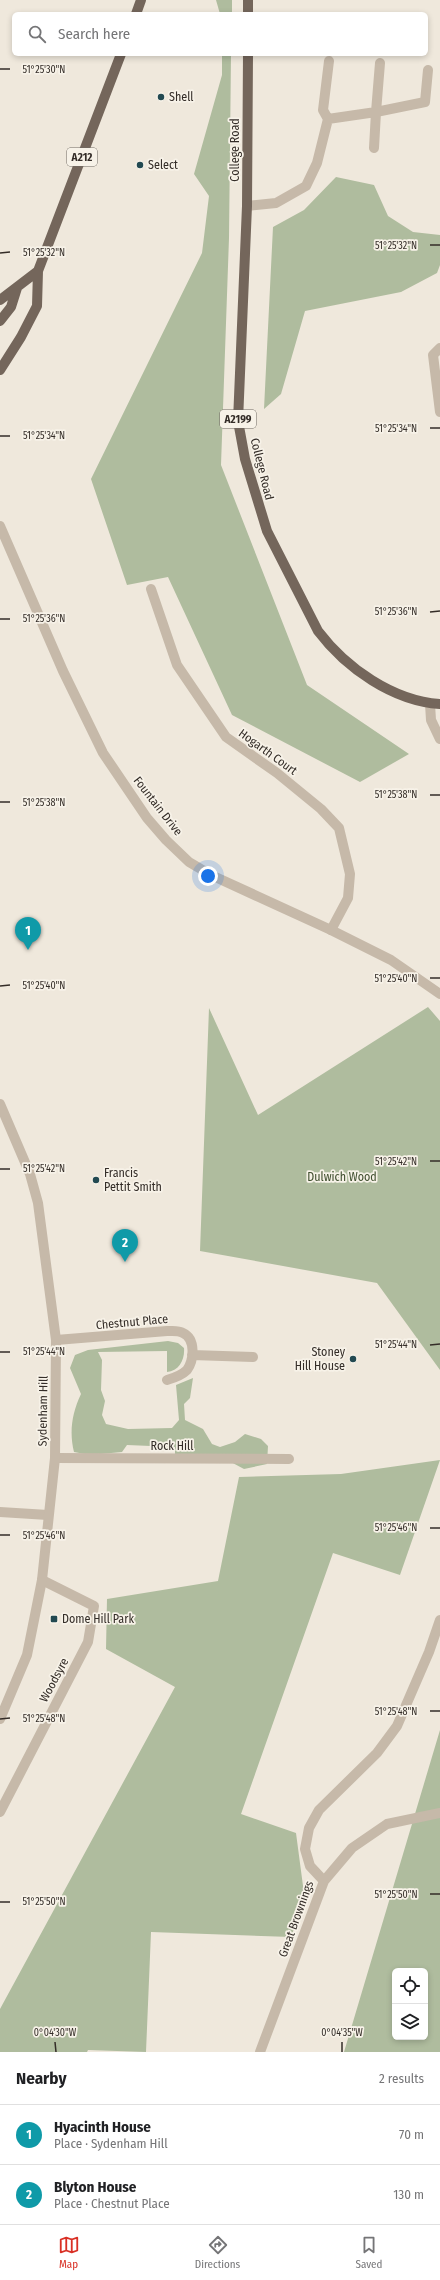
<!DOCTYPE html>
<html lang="en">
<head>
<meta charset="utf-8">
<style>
  :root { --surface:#fff; --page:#f6f6f6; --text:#202124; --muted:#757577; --line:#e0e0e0; --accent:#d93025 }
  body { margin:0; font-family:"Fira Sans Condensed",sans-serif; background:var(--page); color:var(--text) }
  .controls { position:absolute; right:12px; bottom:12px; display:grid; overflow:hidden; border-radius:6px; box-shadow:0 2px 6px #0003 }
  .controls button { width:36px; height:36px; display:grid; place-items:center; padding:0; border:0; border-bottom:1px solid var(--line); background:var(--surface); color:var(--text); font:20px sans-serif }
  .you { position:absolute; left:208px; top:876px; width:14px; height:14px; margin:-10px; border:3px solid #fff; border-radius:50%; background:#1a73e8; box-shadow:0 0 0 6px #1a73e833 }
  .badge { display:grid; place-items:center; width:26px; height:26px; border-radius:50%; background:var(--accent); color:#fff; font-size:13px; font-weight:700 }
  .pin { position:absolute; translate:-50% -33px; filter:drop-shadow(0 1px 2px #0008) }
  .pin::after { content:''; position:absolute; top:21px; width:14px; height:12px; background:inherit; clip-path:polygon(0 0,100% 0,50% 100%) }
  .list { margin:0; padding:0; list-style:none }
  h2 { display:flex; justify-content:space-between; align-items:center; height:52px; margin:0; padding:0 16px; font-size:17px }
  h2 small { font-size:13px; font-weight:400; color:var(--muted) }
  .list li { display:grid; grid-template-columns:26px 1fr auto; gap:12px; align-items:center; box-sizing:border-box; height:60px; padding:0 16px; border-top:1px solid var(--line) }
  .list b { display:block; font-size:15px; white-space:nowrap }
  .list p { margin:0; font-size:13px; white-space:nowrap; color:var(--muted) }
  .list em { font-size:13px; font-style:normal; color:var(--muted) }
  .icon { flex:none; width:22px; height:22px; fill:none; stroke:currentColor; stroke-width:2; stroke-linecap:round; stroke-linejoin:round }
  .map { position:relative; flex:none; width:440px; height:2052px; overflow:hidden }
  .search { position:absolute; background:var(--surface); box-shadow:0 2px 6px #0003; left:12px; right:12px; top:12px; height:44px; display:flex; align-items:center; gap:10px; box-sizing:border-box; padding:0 14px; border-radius:6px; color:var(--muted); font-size:15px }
  .sheet { height:172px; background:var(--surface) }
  nav { display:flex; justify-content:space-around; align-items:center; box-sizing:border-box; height:56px; border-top:1px solid var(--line); background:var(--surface); font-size:11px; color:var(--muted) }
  nav a { display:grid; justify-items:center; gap:2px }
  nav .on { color:var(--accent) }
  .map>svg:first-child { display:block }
  .green { fill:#afbc9e; fill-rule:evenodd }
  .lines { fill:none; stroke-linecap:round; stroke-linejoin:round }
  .minor { stroke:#c6b9a9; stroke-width:10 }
  .tertiary { stroke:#c6b9a9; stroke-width:10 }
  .primary { stroke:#74665b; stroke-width:10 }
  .ticks { fill:none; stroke:#342d28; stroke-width:1.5 }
  .poi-dot { fill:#224951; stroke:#f7f2e8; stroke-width:1.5 }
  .labels { text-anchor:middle; stroke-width:3.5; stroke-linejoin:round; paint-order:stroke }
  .shield { fill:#f7f2e8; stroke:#6e6862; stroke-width:1 }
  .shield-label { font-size:11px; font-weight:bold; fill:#342d28 }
  .poi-label { font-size:12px; fill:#342d28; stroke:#f7f2e8; text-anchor:start }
  .street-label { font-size:12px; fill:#342d28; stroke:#f7f2e8 }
  .park-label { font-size:12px; fill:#404f2f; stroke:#f7f2e8 }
  .ticks-label { font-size:10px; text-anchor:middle; fill:#342d28; stroke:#f7f2e8; stroke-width:3.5; stroke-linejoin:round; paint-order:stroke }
</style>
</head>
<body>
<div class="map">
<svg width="440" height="2052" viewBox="0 0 440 2052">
  <rect width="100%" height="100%" fill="#efe8dc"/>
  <path class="green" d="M216,0H232V14H220Z
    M222,54H231L229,238L221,465L307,685L409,754L360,782L232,715L168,577L127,585L91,479L202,253L209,196L194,174L222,75Z
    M336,177L374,185L388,216L413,232L440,235V265L437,273L401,292L305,311L281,394L264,409L273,227L304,210Z
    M428,1007L440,1021V1370L377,1283L200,1251L209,1008L258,1115Z
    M168,1341L178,1343L184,1348C185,1360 179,1371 167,1372V1351L98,1352L102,1360L101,1390L105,1401L102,1415L106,1424L128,1429L172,1428L179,1420L176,1385L193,1378L190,1398L184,1404L185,1420L203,1429L212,1444L220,1447L235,1442L245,1434L261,1439L268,1446L267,1464L244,1469L229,1461L175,1456V1447L127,1445L122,1452L90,1455L74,1452C69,1432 72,1413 81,1394L70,1368L75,1355L88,1350Z
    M440,1460L400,1575L333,1553L241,1814L296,1833L305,1901L291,1937L151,1932L146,2052L88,2050L87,2052H0V2009L175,1687L106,1649L107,1599L218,1581L239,1477L341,1474Z
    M440,1730V2052H344ZM395,1971H425V2037H395Z"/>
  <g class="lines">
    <path class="minor" d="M380,63L376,112L425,102L428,70
      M328,119L323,110L329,61
      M247,206L276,203L306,186L317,163L328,119L376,112L374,148
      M440,348L433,355L440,412
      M151,589L177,665L226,737L277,773L321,809L339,828L350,874L348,898L331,930
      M430,704L431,720L440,739
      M56,1340L167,1331C173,1331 178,1330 183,1333C196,1339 194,1360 187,1370C182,1375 174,1378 167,1380
      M192,1355L253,1357
      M55,1458L289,1459
      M0,1512L48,1515
      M0,1812L88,1642L94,1606L42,1580
      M324,1881L310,1866L305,1849L309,1828L319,1810L377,1753L397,1726L429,1652L440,1620
      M260,2052L324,1881L352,1848L387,1824L440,1813"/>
    <path class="tertiary" d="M0,526L63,671L103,753L147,818L166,840L189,862L211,875L331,930L391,960L440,994
      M0,1104L30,1174L38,1203L56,1340L55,1458L42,1580L27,1655L0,1719"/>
    <path class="primary" d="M136,14L141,0
      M248,14V0
      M248,54L247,206L238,421L245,459L267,531L318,631C346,668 393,701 440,704
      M0,300L38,271
      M0,321L11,307L17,288
      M0,370L21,337L37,306L38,271L121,54"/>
  </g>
  <path class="ticks" d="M0,69H10M430,245H440M0,253L10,252M430,428H440M0,436H10M430,612L440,611M0,619H10M430,795H440M0,802H10M430,978H440M0,986L10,985M430,1161H440M0,1169H10M430,1345L440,1344M0,1352H10M430,1528H440M0,1535H10M430,1711H440M0,1719L10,1718M430,1894H440M0,1902H10M55,2042L56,2052M342,2042V2052"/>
  <g class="poi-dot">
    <circle cx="161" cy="97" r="4"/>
    <circle cx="140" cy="165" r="4"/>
    <circle cx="96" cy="1180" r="4"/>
    <circle cx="353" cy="1359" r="4"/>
    <rect x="50" y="1615" width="8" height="8" rx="2"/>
  </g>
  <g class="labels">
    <g class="shield">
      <rect x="67" y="148" width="30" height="18" rx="3"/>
      <rect x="220" y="410" width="36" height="18" rx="3"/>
    </g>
    <g class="shield-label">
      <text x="82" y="161">A212</text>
      <text x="238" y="423">A2199</text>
    </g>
    <g class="poi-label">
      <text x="169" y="101">Shell</text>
      <text x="148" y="169">Select</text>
      <text x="104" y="1177">Francis<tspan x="104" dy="14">Pettit Smith</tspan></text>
      <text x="345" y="1356" text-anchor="end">Stoney<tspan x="345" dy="14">Hill House</tspan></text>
      <text x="62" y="1623">Dome Hill Park</text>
    </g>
    <g class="street-label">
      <text transform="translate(235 150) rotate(-90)" y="4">College Road</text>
      <text transform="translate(262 469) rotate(76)" y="4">College Road</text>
      <text transform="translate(268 752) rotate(36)" y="4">Hogarth Court</text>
      <text transform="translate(158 806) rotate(52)" y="4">Fountain Drive</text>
      <text transform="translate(132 1322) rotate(-5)" y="4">Chestnut Place</text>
      <text transform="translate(43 1411) rotate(-89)" y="4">Sydenham Hill</text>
      <text x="172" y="1450">Rock Hill</text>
      <text transform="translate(54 1680) rotate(-62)" y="4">Woodsyre</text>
      <text transform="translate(296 1919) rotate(-70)" y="4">Great Brownings</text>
    </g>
    <g class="park-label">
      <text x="342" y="1181">Dulwich Wood</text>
    </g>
  </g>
  <g class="ticks-label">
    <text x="44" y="73">51°25'30"N</text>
    <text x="396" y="249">51°25'32"N</text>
    <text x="44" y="256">51°25'32"N</text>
    <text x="396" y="432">51°25'34"N</text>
    <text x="44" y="439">51°25'34"N</text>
    <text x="396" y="615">51°25'36"N</text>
    <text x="44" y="622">51°25'36"N</text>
    <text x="396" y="798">51°25'38"N</text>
    <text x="44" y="806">51°25'38"N</text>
    <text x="396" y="982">51°25'40"N</text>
    <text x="44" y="989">51°25'40"N</text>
    <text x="396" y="1165">51°25'42"N</text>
    <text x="44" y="1172">51°25'42"N</text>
    <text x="396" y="1348">51°25'44"N</text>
    <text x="44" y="1355">51°25'44"N</text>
    <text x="396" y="1531">51°25'46"N</text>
    <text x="44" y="1539">51°25'46"N</text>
    <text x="396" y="1715">51°25'48"N</text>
    <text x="44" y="1722">51°25'48"N</text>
    <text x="396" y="1898">51°25'50"N</text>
    <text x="44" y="1905">51°25'50"N</text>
    <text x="55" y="2036">0°04'30"W</text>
    <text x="342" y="2036">0°04'35"W</text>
  </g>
</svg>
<div class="controls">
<button><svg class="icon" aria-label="locate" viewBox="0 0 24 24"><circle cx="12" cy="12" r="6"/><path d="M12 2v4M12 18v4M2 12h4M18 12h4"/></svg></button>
<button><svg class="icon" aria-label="layers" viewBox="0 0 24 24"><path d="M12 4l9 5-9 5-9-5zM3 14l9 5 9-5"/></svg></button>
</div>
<div class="you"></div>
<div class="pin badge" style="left:28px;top:950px;background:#0f9aa8">1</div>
<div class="pin badge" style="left:125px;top:1262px;background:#0f9aa8">2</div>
<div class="search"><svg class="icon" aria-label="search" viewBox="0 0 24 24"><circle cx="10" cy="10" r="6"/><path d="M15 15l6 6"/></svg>Search here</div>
</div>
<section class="sheet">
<h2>Nearby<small>2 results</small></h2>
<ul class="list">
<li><span class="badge" style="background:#0f9aa8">1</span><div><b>Hyacinth House</b><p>Place · Sydenham Hill</p></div><em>70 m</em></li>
<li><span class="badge" style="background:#0f9aa8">2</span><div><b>Blyton House</b><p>Place · Chestnut Place</p></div><em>130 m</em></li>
</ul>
</section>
<nav>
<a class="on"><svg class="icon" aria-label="map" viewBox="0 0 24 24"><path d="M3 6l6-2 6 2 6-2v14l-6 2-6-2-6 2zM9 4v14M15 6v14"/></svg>Map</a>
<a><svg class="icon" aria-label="directions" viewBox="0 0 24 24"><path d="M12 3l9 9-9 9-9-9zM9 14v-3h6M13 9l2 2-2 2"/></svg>Directions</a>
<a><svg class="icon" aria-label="saved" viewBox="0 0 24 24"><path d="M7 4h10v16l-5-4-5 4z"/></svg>Saved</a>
</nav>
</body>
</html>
